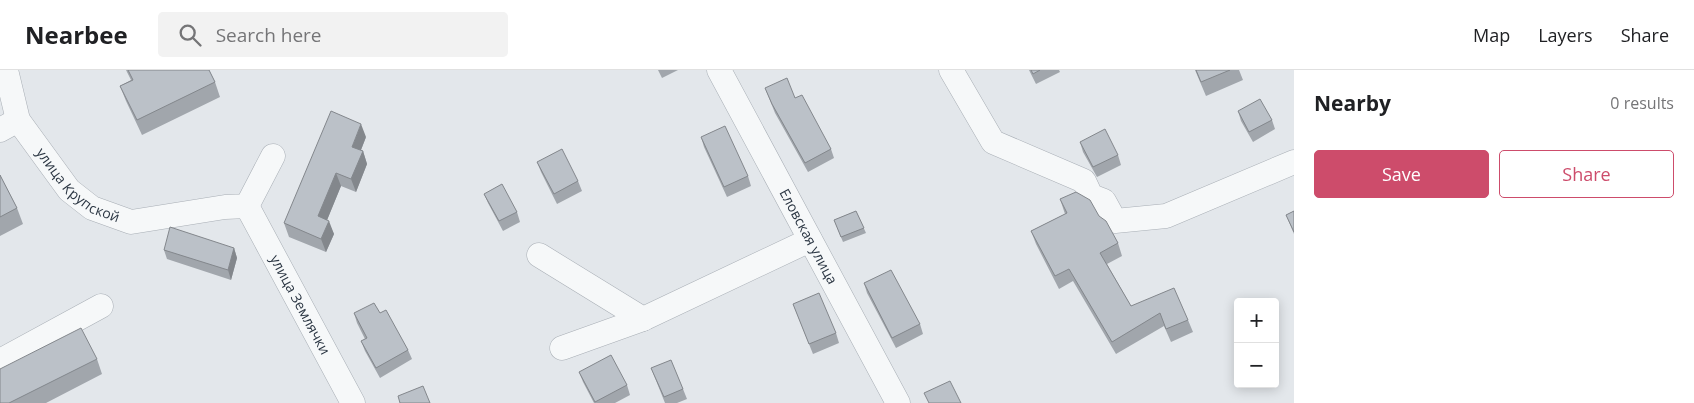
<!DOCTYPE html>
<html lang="en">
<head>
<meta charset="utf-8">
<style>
  :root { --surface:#fff; --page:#f2f2f2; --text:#202124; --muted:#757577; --line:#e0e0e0; --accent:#cd4c6b }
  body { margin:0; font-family:"Open Sans",sans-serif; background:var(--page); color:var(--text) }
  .controls { position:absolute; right:15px; bottom:15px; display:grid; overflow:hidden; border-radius:5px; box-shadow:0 2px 12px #0003 }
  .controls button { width:45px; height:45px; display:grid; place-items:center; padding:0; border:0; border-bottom:1px solid var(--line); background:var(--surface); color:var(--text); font:25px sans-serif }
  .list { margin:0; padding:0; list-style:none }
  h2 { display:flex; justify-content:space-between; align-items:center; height:65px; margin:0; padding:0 20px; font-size:21px }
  h2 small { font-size:16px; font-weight:400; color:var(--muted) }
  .actions { display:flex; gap:10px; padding:15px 20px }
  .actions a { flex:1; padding:11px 0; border:1px solid var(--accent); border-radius:5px; text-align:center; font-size:18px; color:var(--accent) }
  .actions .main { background:var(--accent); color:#fff }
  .icon { flex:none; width:28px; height:28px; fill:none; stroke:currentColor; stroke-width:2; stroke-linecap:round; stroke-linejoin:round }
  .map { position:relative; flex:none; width:1294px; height:333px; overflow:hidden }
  header { display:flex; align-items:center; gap:30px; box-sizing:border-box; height:70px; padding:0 25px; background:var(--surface); border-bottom:1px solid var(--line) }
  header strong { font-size:24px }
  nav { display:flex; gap:28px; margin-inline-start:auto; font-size:18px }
  .search { width:350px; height:45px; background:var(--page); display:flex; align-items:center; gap:12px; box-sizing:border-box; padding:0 18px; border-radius:5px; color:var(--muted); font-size:19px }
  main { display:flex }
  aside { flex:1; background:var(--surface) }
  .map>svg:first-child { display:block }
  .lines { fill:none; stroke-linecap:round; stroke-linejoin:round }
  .minor-casing { stroke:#a8aeb5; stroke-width:25 }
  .minor { stroke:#f6f8f9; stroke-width:24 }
  .wall { fill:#a1a6ac }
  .shaded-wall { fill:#83878c }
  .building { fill:#bbc1c8; stroke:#83878c }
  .labels { text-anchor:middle; stroke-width:4; stroke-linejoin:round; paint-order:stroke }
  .street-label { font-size:14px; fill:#2b3643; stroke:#f3f6f8 }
</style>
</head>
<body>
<header>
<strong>Nearbee</strong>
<div class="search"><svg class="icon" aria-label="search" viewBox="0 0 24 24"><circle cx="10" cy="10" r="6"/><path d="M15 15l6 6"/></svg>Search here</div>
<nav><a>Map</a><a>Layers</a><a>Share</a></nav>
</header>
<main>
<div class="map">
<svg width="1294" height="333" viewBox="0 0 1294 333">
  <rect width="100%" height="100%" fill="#e3e7eb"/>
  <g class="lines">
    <defs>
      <g id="minor">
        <path id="s1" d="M6,0L18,50L69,120L92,138L131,152L225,137L247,136L273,86"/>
        <path id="s2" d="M719,0L898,333"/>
        <path d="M951,0L993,72L1084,111L1091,126L1104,131L1115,151L1166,146L1294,92"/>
        <path d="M0,60L18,50"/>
        <path id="s3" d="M247,136L353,333"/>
        <path d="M539,185L643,249L810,170"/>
        <path d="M562,278L643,249"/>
        <path d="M0,291L101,236"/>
      </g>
    </defs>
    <use href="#minor" class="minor-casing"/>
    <use href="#minor" class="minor"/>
  </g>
  <path class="wall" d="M126,0H209L215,12L220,27L142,65L126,31L120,16L131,10Z
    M658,0H678L662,8Z
    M1029,0H1059L1060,2L1036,14Z
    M1195,0H1239L1243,10L1206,26Z
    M765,18L795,28L831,79L834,88L808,102L775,43Z
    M1238,41L1272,50L1275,59L1253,72L1241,51Z
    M366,67L361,80L363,81L367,94L356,122L341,116L327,150L334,164L326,182L289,167L284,153Z
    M701,67L748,106L751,116L727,127L704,77Z
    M1080,72L1118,85L1121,95L1097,107L1083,82Z
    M537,92L578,111L582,121L557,134L541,102Z
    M0,105L17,138L23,154L0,166Z
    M484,124L517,142L520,152L503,161L488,133Z
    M1060,129L1099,146L1118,173L1122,186L1107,194L1131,236L1188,250L1193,262L1171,272L1164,256L1116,284L1073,211L1059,219L1036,174L1031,161L1065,144Z
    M856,141L866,163L843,172L834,150Z
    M1294,141V164L1286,145Z
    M234,178L237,188L231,210L167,189L164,180Z
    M864,213L920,254L923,264L896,278L867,223Z
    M793,234L836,263L839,273L813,284Z
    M354,243H380L408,280L412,289L380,308L365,281L361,271L365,269L357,253Z
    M97,289L102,304L46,333H0Z
    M651,298L683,319L687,329L677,333H665Z
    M579,302L627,315L630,325L615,333H594L583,312Z"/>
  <path class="shaded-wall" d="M361,54L366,67L357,90L352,77Z
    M363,81L367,94L356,122L351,109Z
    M336,103L341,116L323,160L318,146Z
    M329,151L334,164L326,182L321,169Z
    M234,178L237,188L231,210L228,200Z"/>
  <path class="building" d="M128,0H209L215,12L137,50L120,16L133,10Z
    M1031,0H1040L1033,4Z
    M1196,0H1230L1201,12Z
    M787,8L795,28L802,25L831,79L805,93L772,34L765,18Z
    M1260,29L1272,50L1249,62L1238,41Z
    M331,41L361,54L352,77L363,81L351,109L336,103L318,146L329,151L321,169L284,153Z
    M725,56L748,106L724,117L701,67Z
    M1105,59L1118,85L1093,97L1080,72Z
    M562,79L578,111L554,124L537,92Z
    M0,105L17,138L0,147Z
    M502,114L517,142L499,151L484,124Z
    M1076,122L1090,130L1099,146L1106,151L1118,173L1100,183L1131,236L1174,218L1188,250L1166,259L1160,243L1112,272L1069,199L1055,206L1031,161L1067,143L1060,129Z
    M856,141L864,158L841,167L834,150Z
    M1294,141V162L1286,145Z
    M170,157L234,178L228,200L164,180Z
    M891,200L920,254L892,268L864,213Z
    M819,223L836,263L809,274L793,234Z
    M374,233L380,243L386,240L408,280L376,298L361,271L367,268L354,243Z
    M81,258L97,289L9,333H0V299Z
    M611,285L627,315L595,332L579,302Z
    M671,290L683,319L664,327L651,298Z
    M950,311L961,333H929L924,323Z
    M423,316L430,333H400L398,326Z"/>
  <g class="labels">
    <g class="street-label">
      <text dy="5" stroke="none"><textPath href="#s1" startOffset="142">улица Крупской</textPath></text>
      <text dy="5" stroke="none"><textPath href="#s2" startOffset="189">Еловская улица</textPath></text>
      <text dy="5" stroke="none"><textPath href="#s3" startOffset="112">улица Землячки</textPath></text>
    </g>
  </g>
</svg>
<div class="controls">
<button>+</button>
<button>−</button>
</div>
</div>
<aside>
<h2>Nearby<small>0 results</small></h2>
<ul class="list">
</ul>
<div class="actions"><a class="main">Save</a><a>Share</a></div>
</aside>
</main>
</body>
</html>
